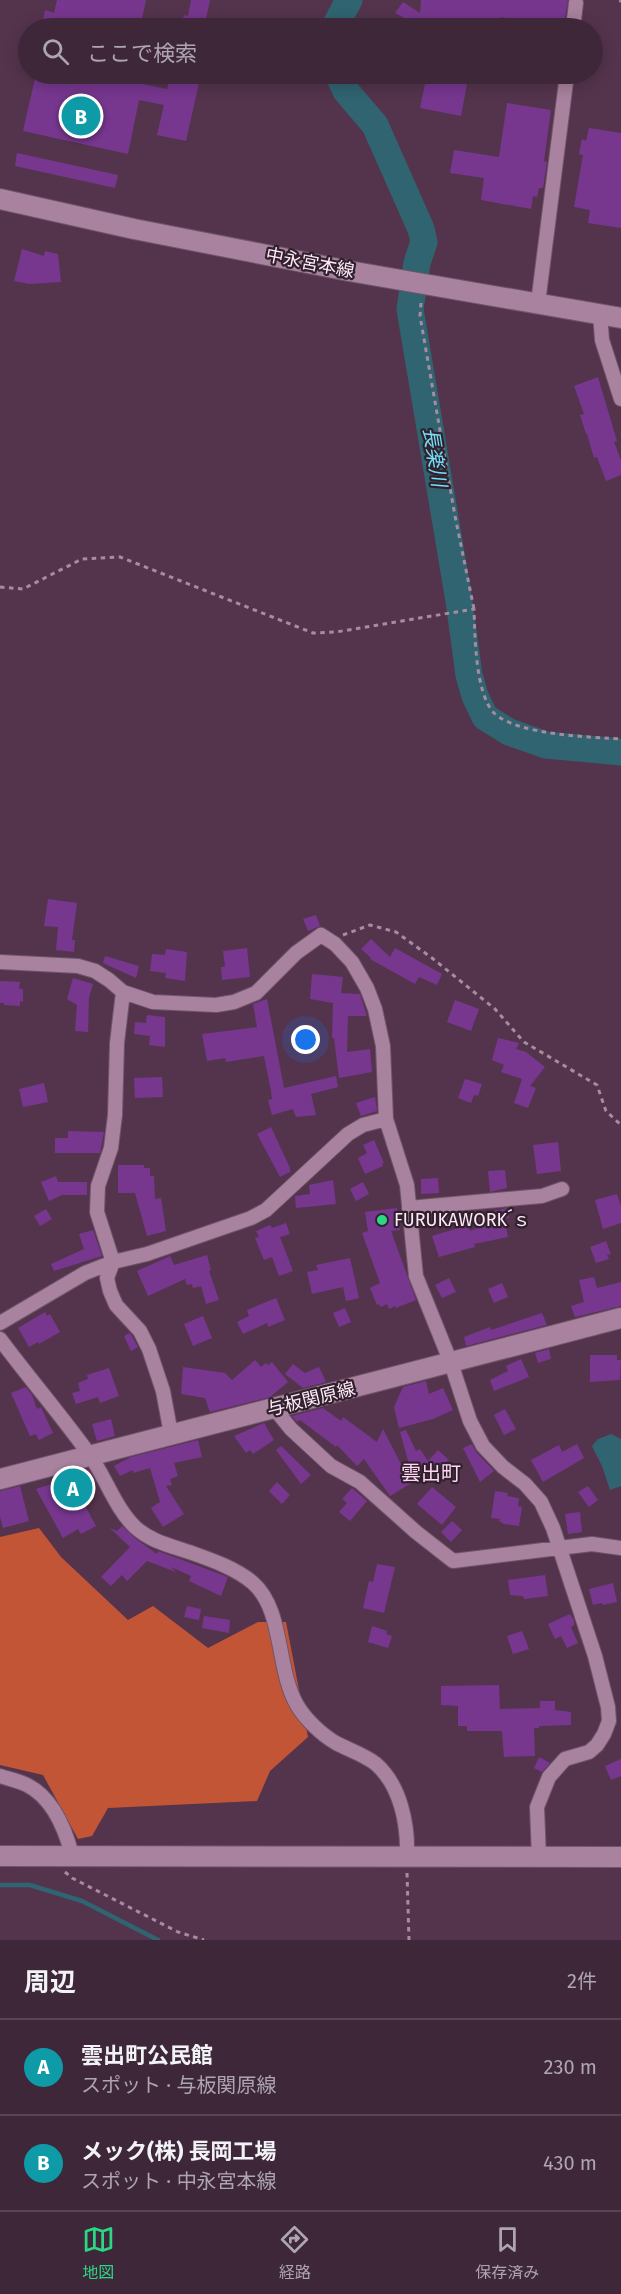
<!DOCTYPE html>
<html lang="ja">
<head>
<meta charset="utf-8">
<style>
  :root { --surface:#3f273a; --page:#4a3345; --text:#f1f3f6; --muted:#ada5af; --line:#584454; --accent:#2ad884 }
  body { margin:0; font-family:"Fira Sans","Noto Sans JP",sans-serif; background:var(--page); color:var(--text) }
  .you { position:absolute; left:306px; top:1040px; width:21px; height:21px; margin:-15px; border:4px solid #fff; border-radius:50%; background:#1a73e8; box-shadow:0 0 0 9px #1a73e833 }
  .badge { display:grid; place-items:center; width:39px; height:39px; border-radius:50%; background:var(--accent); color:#fff; font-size:20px; font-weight:700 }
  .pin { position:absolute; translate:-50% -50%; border:3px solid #fff; box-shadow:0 2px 6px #0006 }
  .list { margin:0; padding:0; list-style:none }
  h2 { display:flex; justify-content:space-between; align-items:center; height:78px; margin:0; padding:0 24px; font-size:26px }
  h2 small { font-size:20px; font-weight:400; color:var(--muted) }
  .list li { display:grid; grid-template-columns:39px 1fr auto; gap:18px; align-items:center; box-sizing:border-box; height:96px; padding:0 24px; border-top:2px solid var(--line) }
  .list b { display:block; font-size:22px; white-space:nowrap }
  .list p { margin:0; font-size:20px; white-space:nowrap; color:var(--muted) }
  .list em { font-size:20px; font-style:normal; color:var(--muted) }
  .icon { flex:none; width:33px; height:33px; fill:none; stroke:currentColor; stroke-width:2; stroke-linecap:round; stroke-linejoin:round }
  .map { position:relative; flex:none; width:621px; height:1940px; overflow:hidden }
  .search { position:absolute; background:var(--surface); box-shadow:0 3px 15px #0003; left:18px; right:18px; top:18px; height:66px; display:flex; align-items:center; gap:15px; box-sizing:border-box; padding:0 21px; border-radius:33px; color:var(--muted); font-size:22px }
  .sheet { height:270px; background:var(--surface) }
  nav { display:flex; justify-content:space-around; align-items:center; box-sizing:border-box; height:84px; border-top:2px solid var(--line); background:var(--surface); font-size:16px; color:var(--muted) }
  nav a { display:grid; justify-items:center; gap:3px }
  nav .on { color:var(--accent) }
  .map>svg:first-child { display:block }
  .forest { fill:#c35537 }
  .water { fill:#306471 }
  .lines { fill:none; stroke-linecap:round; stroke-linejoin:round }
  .stream { stroke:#306471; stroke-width:4.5 }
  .river { stroke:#306471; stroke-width:27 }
  .building { fill:#77378f }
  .street-casing { stroke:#70546a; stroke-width:16 }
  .secondary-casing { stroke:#70546a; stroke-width:22 }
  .path { stroke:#a78ca1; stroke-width:3; stroke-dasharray:4.5 4.5; stroke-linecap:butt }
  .street { stroke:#a8829e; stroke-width:14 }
  .secondary { stroke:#a8829e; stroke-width:20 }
  .poi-dot { fill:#2ad884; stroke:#30212d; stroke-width:2 }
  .labels { text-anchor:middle; stroke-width:4.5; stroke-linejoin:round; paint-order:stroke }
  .street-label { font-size:18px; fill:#ffe9f9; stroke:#30212d }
  .poi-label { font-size:18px; fill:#ffe9f9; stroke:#30212d; text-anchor:start }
  .water-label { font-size:20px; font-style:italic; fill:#72e0fb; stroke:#30212d }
  .neighbourhood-label { font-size:20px; fill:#ffd6f4; stroke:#30212d }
</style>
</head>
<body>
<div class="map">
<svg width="621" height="1940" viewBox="0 0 621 1940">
  <rect width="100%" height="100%" fill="#54344d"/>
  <path class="forest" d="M39,1528L61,1557L128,1620L153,1606L208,1648L258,1622H286L308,1737L270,1771L257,1801L108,1808L92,1836L78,1839L43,1775L0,1765V1537Z"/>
  <path class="water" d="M611,1434L621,1439V1486L610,1490L602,1466L592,1446L598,1439Z"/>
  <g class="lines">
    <path class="stream" d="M0,1885H30L82,1901L158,1940"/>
    <path class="river" d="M334,28L349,0
      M338,74L346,91L375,125L421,229L424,242L417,263L410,309L459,601L469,675L475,696L485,717L509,732L546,745L621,752"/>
  </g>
  <path class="building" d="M57,0H146L140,28H41L45,10L54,13Z
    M191,0H210L204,28H181L184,15L188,16Z
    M421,0H568L564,23L562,22L560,28H518L520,20L500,17L498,28H423L395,13L403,2L420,13Z
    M36,74H145L143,84L167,89L171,74H201L186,141L157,135L164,105L139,100L128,154L23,131Z
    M427,74H469L461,116L420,108Z
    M507,103L551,110L544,161L547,162L543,188H539L537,197L533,196L531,209L481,200L484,178L450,173L454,150L499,157Z
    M589,128L621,133V228L588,223L590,210L574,207L583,155L579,154L582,139L586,141Z
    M17,153L118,175L115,188L15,166Z
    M22,249L44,256L45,251L58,254L61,282L29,284L14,281Z
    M598,377L617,441L614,442L621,460V475L606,481L597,457L594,458L587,434H586L580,415L584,414L574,386Z
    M48,899L77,903L72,940H75L74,952L56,950L58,927L44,926Z
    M316,915L320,926L308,931L303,919Z
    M371,939L390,957L395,948L442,974L437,985L419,977L415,984L370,959L371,958L361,949Z
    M247,948L250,977L222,980L221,967H225L223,951Z
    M166,949L187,952L185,981L165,978L166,973L150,971L152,954L165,955Z
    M105,956L139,966L136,978L103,963Z
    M312,974L343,977L341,993L360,994L367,1016H348L347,1052L370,1049L372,1072L339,1078L334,1038H332L333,1003L310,999Z
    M73,978L93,984L89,997L88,1032L75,1031L77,1005L67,999Z
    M0,981L20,982L19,989H23V1002L20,1001V1006L4,1005V1003H0Z
    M267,999L284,1088L336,1076L338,1087L311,1094L316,1115L296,1117L293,1109L272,1115L268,1100L272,1099L271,1091L264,1056L226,1062L225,1058L207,1061L202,1034L257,1027L253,1004Z
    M455,1000L479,1009L471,1031L447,1022Z
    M147,1015L165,1017V1047L149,1045L150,1036L134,1034L135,1022L146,1023Z
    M498,1038L519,1043L516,1049L526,1052L545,1067L530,1086L536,1088L528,1108L514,1103L522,1079L501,1072L504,1065L492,1060Z
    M162,1077L163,1097L135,1098L134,1078Z
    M465,1079L482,1084L478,1096L474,1095L471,1103L458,1098Z
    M44,1083L48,1102L23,1107L19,1089Z
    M375,1097L377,1111L361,1116L356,1103Z
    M271,1127L290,1168V1172L280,1177L257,1134Z
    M68,1131L104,1132L100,1153H55V1138H68Z
    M374,1140L384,1163L382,1164L383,1166L365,1174L358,1158L367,1153L363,1145Z
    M558,1142L561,1171L537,1174L533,1145Z
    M118,1165H144V1168H150V1176H154L155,1199L161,1198L166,1231L147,1236L135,1193H118Z
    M505,1170L507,1188L490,1192L488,1171Z
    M56,1176L58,1182H87V1195H62L49,1201L41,1182Z
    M438,1178L439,1193L421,1194V1179Z
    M333,1180L336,1204L296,1208L295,1196L310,1194L309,1185Z
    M363,1182L369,1194L356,1201L350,1189Z
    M617,1194L621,1206V1223L603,1229L595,1200Z
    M397,1208L400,1230L391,1231L416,1300L396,1308L395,1306L389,1309L387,1304L381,1307L379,1304L377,1305L370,1288L380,1283L362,1233L368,1231L365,1212Z
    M507,1208L509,1218H504L508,1237L474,1244L475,1247L439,1257L432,1236L468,1225L470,1231L490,1224L488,1212Z
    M46,1209L52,1219L40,1226L34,1216Z
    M286,1223L290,1234L280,1237L293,1271L279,1276L272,1257L264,1260L255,1238L259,1237L256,1231L270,1225L272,1228Z
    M93,1230L102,1256L54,1271L51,1264L84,1249L79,1234Z
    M606,1241L611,1254L607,1255L609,1259L596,1263L590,1247Z
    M207,1255L211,1270L209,1271L219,1300L206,1304L201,1286L193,1288L192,1284L187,1285L185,1279L148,1296L137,1271L170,1256L174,1265Z
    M350,1258L359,1298L346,1301L343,1287L312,1294L307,1272L318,1270L316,1265Z
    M594,1277L597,1288L621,1282V1306L575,1317L571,1306L584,1302L579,1280Z
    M449,1278L456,1292L442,1298L435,1285Z
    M502,1283L508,1297L494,1303L488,1289Z
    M276,1298L285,1320L268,1327L267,1323L243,1334L237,1322L249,1316L247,1310Z
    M345,1308L351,1322L339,1327L333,1313Z
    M45,1312L47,1316L50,1314L60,1332L39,1344L38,1342L29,1347L18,1328Z
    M542,1313L547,1325L466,1346L464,1337L490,1327L491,1330Z
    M203,1316L212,1338L193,1346L184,1324Z
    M130,1333L138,1347L131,1351L124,1336Z
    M549,1349L551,1359L538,1363L535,1353Z
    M590,1355H617V1360H621L620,1380L590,1382Z
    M521,1359L529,1377L494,1391L490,1380L508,1371L506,1366Z
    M255,1360L261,1367L266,1363L268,1365L272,1362L288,1382L270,1397L210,1412L205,1398L181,1394L183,1367L225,1373L232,1380Z
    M293,1364L305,1373L319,1367L326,1382L303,1388L285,1374Z
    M109,1368L119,1396L100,1403L98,1397L76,1404L72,1393L80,1391L78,1383L88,1379L87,1375Z
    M426,1381L429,1394L443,1388L453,1410L433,1419L399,1428L394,1407L403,1387Z
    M26,1387L32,1395L37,1409L41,1407L53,1433L39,1440L36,1434L30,1436L11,1393Z
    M323,1408L341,1421L343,1417L377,1442L383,1429L402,1466L406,1465L412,1475L400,1432L406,1430L416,1451L420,1449L428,1461L438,1450L449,1460L390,1496L364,1459L357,1466L337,1445L336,1447L300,1420L297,1422L292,1416Z
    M505,1409L516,1429L504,1435L494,1415Z
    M111,1419L115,1436L97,1441L92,1424Z
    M264,1423L274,1440L253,1454L250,1450L246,1453L234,1436Z
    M198,1440L202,1457L174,1463L178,1476L170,1479L172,1485L166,1486L184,1514L163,1527L151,1508L160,1502L150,1468L133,1473V1470L120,1476L114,1466L131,1457Z
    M472,1444L476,1452L494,1471L480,1482L463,1448Z
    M577,1444L584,1458L543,1482L531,1460L559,1445L562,1452Z
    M281,1446L311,1475L301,1484L276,1450Z
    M88,1469L95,1481L77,1491L96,1526L81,1534L78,1529L63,1538L36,1489L61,1481L60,1476Z
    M277,1482L290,1495L282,1504L269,1491Z
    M20,1486L29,1521L3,1528L0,1516V1491Z
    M588,1486L598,1500L589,1507L578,1492Z
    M432,1487L456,1507L442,1525L417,1504Z
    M352,1488L367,1501L350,1521L339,1512L347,1503L342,1499Z
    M495,1491L508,1493L507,1496L519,1498L518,1506L522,1507L519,1526L504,1524L499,1521L500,1519L491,1518Z
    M580,1512L582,1532L568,1534L565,1514Z
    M452,1521L462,1530L451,1542L441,1532Z
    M122,1526L136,1539L157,1554L158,1551L228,1577L221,1596L189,1581L191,1576L171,1567L176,1572L147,1561L127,1581L122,1575L111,1586L101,1577L130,1547L110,1528L117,1531Z
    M377,1564L395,1567L384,1613L363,1608L369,1581L373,1582Z
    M545,1575L548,1596L524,1599L523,1596L510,1595L508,1580Z
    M613,1583L617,1602L603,1605L602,1603L593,1605L589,1589Z
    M187,1606L201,1609L199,1620L184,1617Z
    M570,1614L574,1620V1625L571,1627L578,1643L567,1648L561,1636L555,1639L548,1624Z
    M204,1616L230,1620L229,1633L202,1628Z
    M372,1626L387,1631L386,1634L392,1636L388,1648L368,1642Z
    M522,1631L529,1649L513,1654L507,1636Z
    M499,1685L500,1709L540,1708V1701H555V1710L571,1712V1725L539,1726V1728H534L535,1756L504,1757L502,1731H467V1726H458V1706L441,1705V1686Z
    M539,1757L550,1763L542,1772L534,1768Z
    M621,1759V1776L611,1780L605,1766Z"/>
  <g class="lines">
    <defs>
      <path id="street" d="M573,28L576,3
        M538,303L567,74
        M600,314L602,340L621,399
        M0,962L78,966L95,971L109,980L123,992L153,1002L216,1005L234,1002L256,993L296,953L321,935L335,944L352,962L367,988L375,1009L383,1046L386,1119L407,1185L416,1276L451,1363L470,1421L483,1446L503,1467L525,1484L541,1502L553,1528L595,1656L608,1707L609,1721L604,1734L597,1745L589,1752L565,1759L549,1777L537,1807L539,1858
        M123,992L117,1043L115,1115L111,1148L98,1186L97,1212L113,1262L107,1278L110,1291L116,1305L140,1331L149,1349L163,1391L171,1434
        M409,1208L542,1196L562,1189
        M0,1323L85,1273L113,1262L147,1254L251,1218L266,1210L348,1134L363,1125L386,1119
        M0,1339C29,1378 61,1415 89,1454C105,1476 115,1508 135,1527C151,1542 172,1546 192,1553C212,1560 237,1569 253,1583C284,1610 276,1669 297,1705C305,1719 322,1735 336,1743C349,1750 365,1755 376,1764C401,1786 408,1825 407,1856
        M274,1408L291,1429L331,1466L360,1482L416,1532L453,1561L592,1544L621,1548
        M0,1776C9,1779 19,1781 27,1785C53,1798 65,1828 72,1855"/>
      <path id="secondary" d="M0,199L134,229L349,271L621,318
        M0,1479L621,1318
        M0,1856L621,1857"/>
    </defs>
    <use href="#street" class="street-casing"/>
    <use href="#secondary" class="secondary-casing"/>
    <path class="path" d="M620,0L621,2
      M421,303L420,316L455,516L474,609
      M0,587L23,589L82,559L120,557L313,633L336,632L474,609C475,635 475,693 494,713C517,735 590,737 621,739
      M343,935L370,925L396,932L432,958L495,1009L524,1042L597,1085L606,1111L621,1125
      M65,1872L72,1878L178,1932L204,1940
      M407,1873L409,1940"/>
    <use href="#street" class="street"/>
    <use href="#secondary" class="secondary"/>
  </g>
  <circle class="poi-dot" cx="382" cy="1220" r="6"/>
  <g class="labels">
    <g class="street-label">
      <text transform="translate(310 263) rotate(11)" y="6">中永宮本線</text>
      <text transform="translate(311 1399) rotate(-14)" y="6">与板関原線</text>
    </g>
    <g class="poi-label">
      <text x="394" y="1226">FURUKAWORK´ｓ</text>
    </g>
    <g class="water-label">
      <text transform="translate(435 457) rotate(81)" y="7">長楽川</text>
    </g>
    <g class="neighbourhood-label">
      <text x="431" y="1480">雲出町</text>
    </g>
  </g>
</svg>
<div class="you"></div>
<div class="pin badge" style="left:73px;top:1488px;background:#0f9aa8">A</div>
<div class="pin badge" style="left:81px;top:116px;background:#0f9aa8">B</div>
<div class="search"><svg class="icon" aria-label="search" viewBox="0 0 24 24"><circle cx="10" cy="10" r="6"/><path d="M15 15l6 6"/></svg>ここで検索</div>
</div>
<section class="sheet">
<h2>周辺<small>2件</small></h2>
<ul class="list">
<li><span class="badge" style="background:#0f9aa8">A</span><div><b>雲出町公民館</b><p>スポット · 与板関原線</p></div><em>230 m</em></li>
<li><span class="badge" style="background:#0f9aa8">B</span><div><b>メック(株) 長岡工場</b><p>スポット · 中永宮本線</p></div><em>430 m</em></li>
</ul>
</section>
<nav>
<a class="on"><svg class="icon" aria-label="map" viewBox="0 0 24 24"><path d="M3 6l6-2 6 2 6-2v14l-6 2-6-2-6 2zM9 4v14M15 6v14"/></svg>地図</a>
<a><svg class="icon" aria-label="directions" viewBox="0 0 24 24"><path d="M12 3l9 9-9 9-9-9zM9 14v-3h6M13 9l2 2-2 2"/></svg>経路</a>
<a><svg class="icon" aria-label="saved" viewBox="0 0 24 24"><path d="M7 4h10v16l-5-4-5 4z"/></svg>保存済み</a>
</nav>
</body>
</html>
